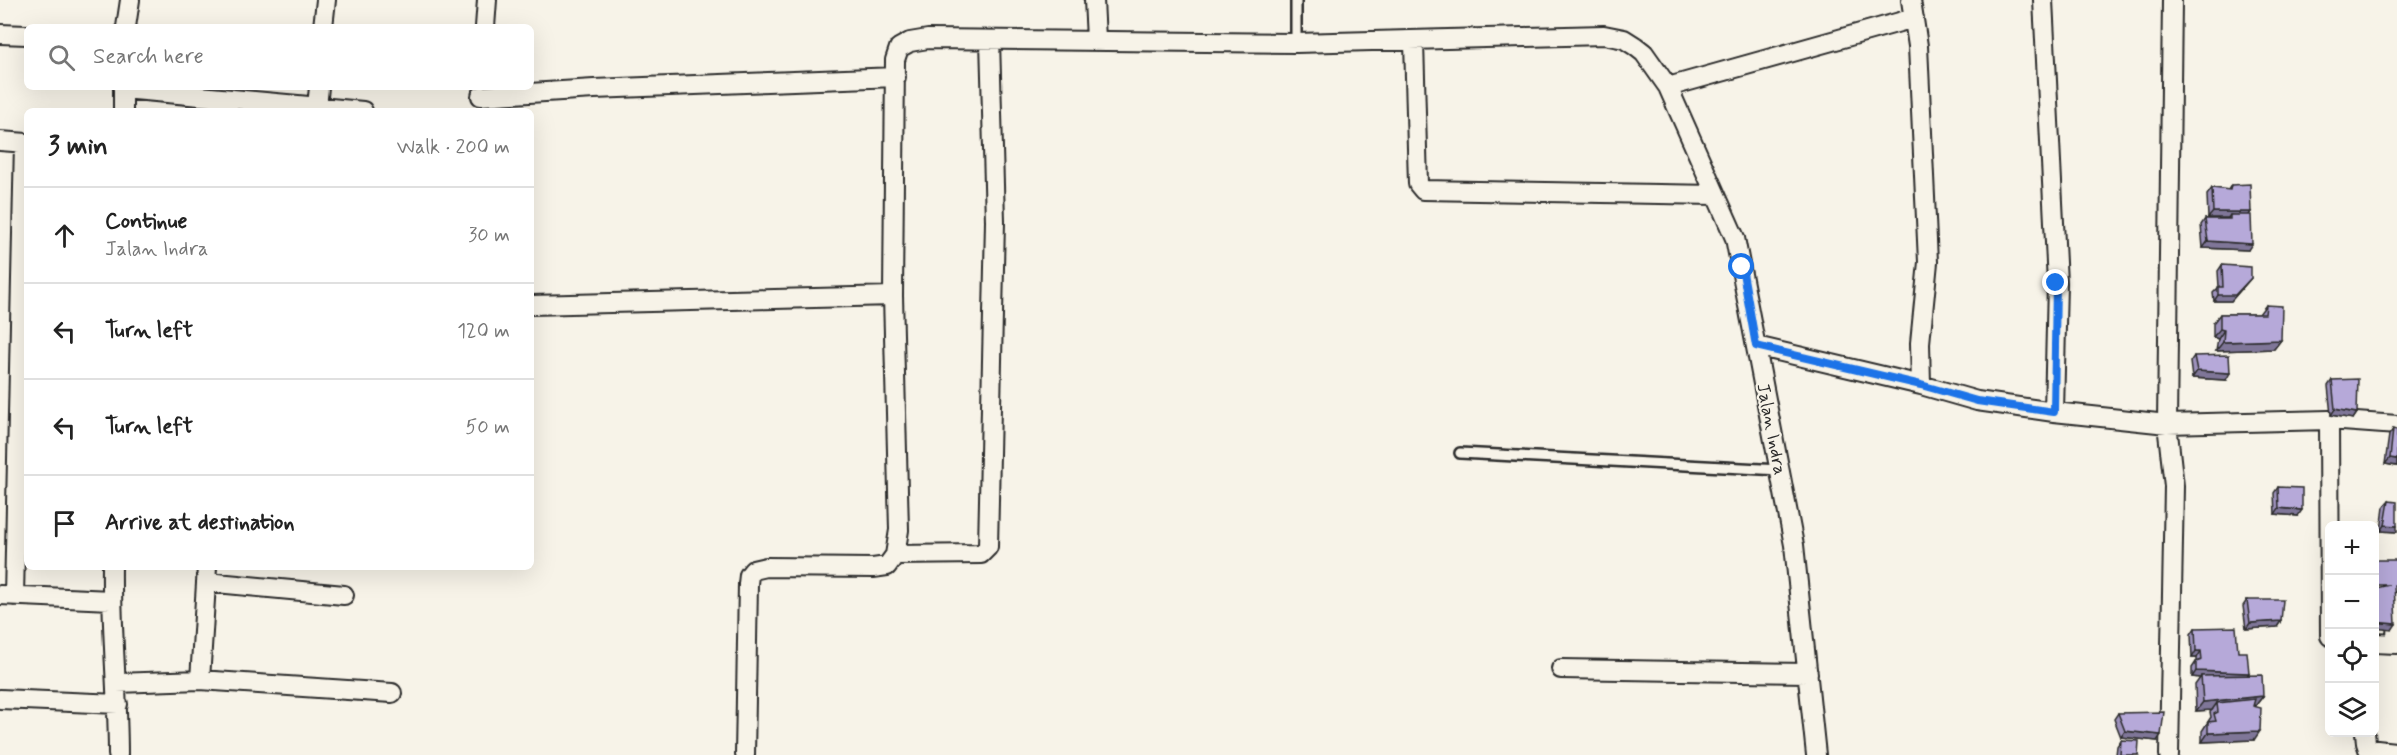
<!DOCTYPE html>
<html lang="en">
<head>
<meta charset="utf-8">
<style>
  :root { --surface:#fff; --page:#f2f2f2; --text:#222; --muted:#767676; --line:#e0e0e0 }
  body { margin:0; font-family:Mynerve,sans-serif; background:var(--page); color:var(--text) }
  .controls { position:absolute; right:18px; bottom:18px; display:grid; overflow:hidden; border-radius:9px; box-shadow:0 6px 24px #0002 }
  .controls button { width:54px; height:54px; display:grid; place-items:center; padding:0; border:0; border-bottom:2px solid var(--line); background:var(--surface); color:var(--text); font:30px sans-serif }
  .stop { position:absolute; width:18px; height:18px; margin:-14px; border:4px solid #1a73e8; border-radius:50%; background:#fff }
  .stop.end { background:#1a73e8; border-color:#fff; box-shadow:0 2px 6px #0008 }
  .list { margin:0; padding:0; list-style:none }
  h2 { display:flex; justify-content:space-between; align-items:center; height:78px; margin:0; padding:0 24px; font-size:26px }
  h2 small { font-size:20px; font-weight:400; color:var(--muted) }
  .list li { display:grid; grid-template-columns:39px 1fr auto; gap:18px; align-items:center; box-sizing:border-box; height:96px; padding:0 24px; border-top:2px solid var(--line) }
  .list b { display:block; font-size:22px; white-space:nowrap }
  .list p { margin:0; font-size:20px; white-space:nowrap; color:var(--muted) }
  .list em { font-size:20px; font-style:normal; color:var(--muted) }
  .icon { flex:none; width:33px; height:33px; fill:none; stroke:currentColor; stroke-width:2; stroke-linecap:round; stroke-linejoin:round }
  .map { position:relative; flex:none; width:2397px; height:755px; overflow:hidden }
  .search { position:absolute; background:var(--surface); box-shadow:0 6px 24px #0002; left:24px; top:24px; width:510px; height:66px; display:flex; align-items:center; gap:15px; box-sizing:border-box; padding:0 21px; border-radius:9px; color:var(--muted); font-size:22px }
  .panel { position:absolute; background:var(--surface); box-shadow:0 6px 24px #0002; left:24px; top:108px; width:510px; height:462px; border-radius:9px }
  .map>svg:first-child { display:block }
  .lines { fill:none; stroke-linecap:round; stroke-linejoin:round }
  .service-casing { stroke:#2b2b2b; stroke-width:14 }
  .minor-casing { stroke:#2b2b2b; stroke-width:22 }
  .service { stroke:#f7f3e8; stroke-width:9 }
  .minor { stroke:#f7f3e8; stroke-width:18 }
  .wall { fill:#9d91bb; stroke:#2b2b2b; stroke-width:1.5 }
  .shaded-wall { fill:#7f7698; stroke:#2b2b2b; stroke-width:1.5 }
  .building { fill:#b6a9d9; stroke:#2b2b2b; stroke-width:1.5 }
  .route { stroke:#1a73e8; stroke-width:8 }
  .labels { text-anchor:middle; stroke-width:4.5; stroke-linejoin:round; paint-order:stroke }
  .street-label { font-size:18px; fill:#2b2b2b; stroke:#f7f3e8 }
</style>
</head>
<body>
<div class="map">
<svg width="2397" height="755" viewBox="0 0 2397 755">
  <rect width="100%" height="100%" fill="#f7f3e8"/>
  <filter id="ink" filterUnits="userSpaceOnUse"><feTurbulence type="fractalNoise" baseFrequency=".0167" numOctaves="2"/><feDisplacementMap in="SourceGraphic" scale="12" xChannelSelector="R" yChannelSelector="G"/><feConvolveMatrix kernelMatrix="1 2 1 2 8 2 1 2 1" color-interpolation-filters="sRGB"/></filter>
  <g filter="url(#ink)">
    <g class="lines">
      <defs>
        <path id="service" d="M1296,43V0
          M1460,453L1780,470"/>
        <path id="minor" d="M1094,0L1096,39
          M1911,0L1918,46L1928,262L1920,343L1921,385
          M2043,0L2057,283L2054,412
          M126,27L130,0
          M323,27L326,0
          M485,27L487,0
          M0,34L27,35
          M1414,42L1418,184L1423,190L1716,195
          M1668,87L1914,18
          M123,89L363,111
          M481,96L594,89L896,77
          M317,107L319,87
          M123,111V87
          M0,141L27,143
          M531,305L893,296
          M1756,346L1921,385L1977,401L2054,412L2167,424L2329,420L2330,636
          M2329,420L2397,425
          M895,555L981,554L988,547L995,221L990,40
          M112,567C111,630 118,692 118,755
          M206,582L344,595
          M0,595L111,600
          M14,596L24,143
          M2374,643L2397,644
          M2396,644L2397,602
          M1561,669L1808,673
          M200,680L207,567
          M117,683L200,680L392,693
          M0,699L118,704
          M2365,732L2366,743L2368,749L2395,752
          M745,755L748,584L749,575L753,570L766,567L873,568L887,566L895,555L899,530L893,296L895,60L899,48L910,42L928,39L1296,43L1604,35L1624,39L1635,46L1644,53L1668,87L1735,238L1794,545L1816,755
          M2169,755L2174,486L2167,424L2172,0"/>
      </defs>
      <use href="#service" class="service-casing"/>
      <use href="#minor" class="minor-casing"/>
      <use href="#service" class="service"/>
      <use href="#minor" class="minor"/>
    </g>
    <path class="wall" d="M2231,185L2251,212L2248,215V250L2203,248L2201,225L2205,219H2227L2228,218H2208L2207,195L2212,188L2228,190Z
      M2222,265L2251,278L2231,301H2214L2213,293L2219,287L2218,271Z
      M2266,305L2281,340L2274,349L2216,351L2218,339L2213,337V323L2220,314H2259Z
      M2194,356L2226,380L2192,378L2190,362Z
      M2332,380L2357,413L2353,419L2331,415L2328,386Z
      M2393,429L2397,430V466L2385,464L2389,435Z
      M2278,487L2298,516L2275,514L2274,493Z
      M2389,501L2397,532L2381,531L2384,507Z
      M2247,600L2281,621L2277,627L2246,629L2243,606Z
      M2195,628L2238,652L2249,673L2247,675L2263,696L2256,705H2254V740L2202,742V731L2211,717L2210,712L2212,710L2196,711L2195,685L2200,678L2192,677V668L2196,662H2197V658H2192L2191,634Z
      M2118,713L2157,741L2121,737L2114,719Z
      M2121,740L2138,755H2116L2117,746Z"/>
    <path class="shaded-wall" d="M2213,212H2251L2247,218L2230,215L2228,218H2208Z
      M2208,241L2252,244L2248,250L2203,248Z
      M2251,278L2231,301H2214L2218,295Z
      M2220,329L2224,330L2218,339L2213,337Z
      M2281,340L2274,349L2216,351L2223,342Z
      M2197,371L2230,373L2226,380L2192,378Z
      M2335,409L2357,413L2353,419L2331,415Z
      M2390,458L2397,459V466L2385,464Z
      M2279,508L2302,510L2298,516L2275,514Z
      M2385,525L2397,526V532L2381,531Z
      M2281,621L2277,627L2246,629L2250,623Z
      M2374,622L2396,624L2392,630L2374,628Z
      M2196,651H2201L2197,658H2192Z
      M2196,671L2249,673L2245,679L2201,676L2200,678L2192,677Z
      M2263,696L2256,705L2218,709L2217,703L2212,710L2196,711L2203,702Z
      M2125,731L2161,735L2157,741L2121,737Z
      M2260,731L2254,740L2202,742L2208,733Z"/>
    <path class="building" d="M2250,184L2251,212H2213L2212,188L2230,190L2231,185Z
      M2230,215H2251L2252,244L2208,241L2205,219H2230Z
      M2222,265L2251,267V278L2235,295H2218V287H2223Z
      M2266,305L2282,306L2281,340L2223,342L2224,330L2220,329V314H2265Z
      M2229,355L2230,373L2197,371L2194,356Z
      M2358,379L2357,413L2335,409L2332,380Z
      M2393,429L2397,430V459L2390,458Z
      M2278,487L2302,488V510L2279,508Z
      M2389,501L2397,502V526L2385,525Z
      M2374,560H2397V585H2394L2396,624L2374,622L2376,588L2389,585H2374Z
      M2247,600H2283L2281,621L2250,623Z
      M2236,627L2238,652H2247L2249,673L2196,671V662L2202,660L2201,651H2196L2195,628Z
      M2262,675L2263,696L2203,702L2201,676Z
      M2255,699L2253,706L2261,708L2260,731L2208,733V722L2216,721L2214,714L2218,712L2217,703Z
      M2164,712L2161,735L2125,731L2118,713Z
      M2121,740L2139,741L2138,755H2120Z"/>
  </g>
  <g class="lines" filter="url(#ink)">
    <path class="route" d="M1742,267L1756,346L1921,385L1977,401L2054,412L2056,283"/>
  </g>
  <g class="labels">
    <g class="street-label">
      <text transform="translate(1772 429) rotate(79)" y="6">Jalan Indra</text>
    </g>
  </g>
</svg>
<div class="controls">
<button>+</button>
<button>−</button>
<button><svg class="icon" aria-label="locate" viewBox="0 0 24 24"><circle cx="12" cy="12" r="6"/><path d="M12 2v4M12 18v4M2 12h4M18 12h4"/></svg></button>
<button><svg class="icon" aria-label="layers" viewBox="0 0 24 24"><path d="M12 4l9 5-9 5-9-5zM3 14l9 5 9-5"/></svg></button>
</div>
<div class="stop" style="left:1742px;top:267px"></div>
<div class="stop end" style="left:2056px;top:283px"></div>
<div class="search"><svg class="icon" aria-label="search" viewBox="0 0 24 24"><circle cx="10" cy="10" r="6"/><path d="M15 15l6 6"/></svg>Search here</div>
<section class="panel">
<h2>3 min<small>Walk · 200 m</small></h2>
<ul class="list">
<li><svg class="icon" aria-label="ahead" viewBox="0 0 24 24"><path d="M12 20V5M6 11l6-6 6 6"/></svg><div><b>Continue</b><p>Jalan Indra</p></div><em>30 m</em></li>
<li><svg class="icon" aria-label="left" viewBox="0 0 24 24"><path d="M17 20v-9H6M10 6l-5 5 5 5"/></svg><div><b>Turn left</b></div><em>120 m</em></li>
<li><svg class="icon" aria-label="left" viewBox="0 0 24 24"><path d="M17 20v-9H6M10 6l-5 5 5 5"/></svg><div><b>Turn left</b></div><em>50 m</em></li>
<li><svg class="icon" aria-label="arrive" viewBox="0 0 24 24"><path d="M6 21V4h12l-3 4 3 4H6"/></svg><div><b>Arrive at destination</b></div></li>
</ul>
</section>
</div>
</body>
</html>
